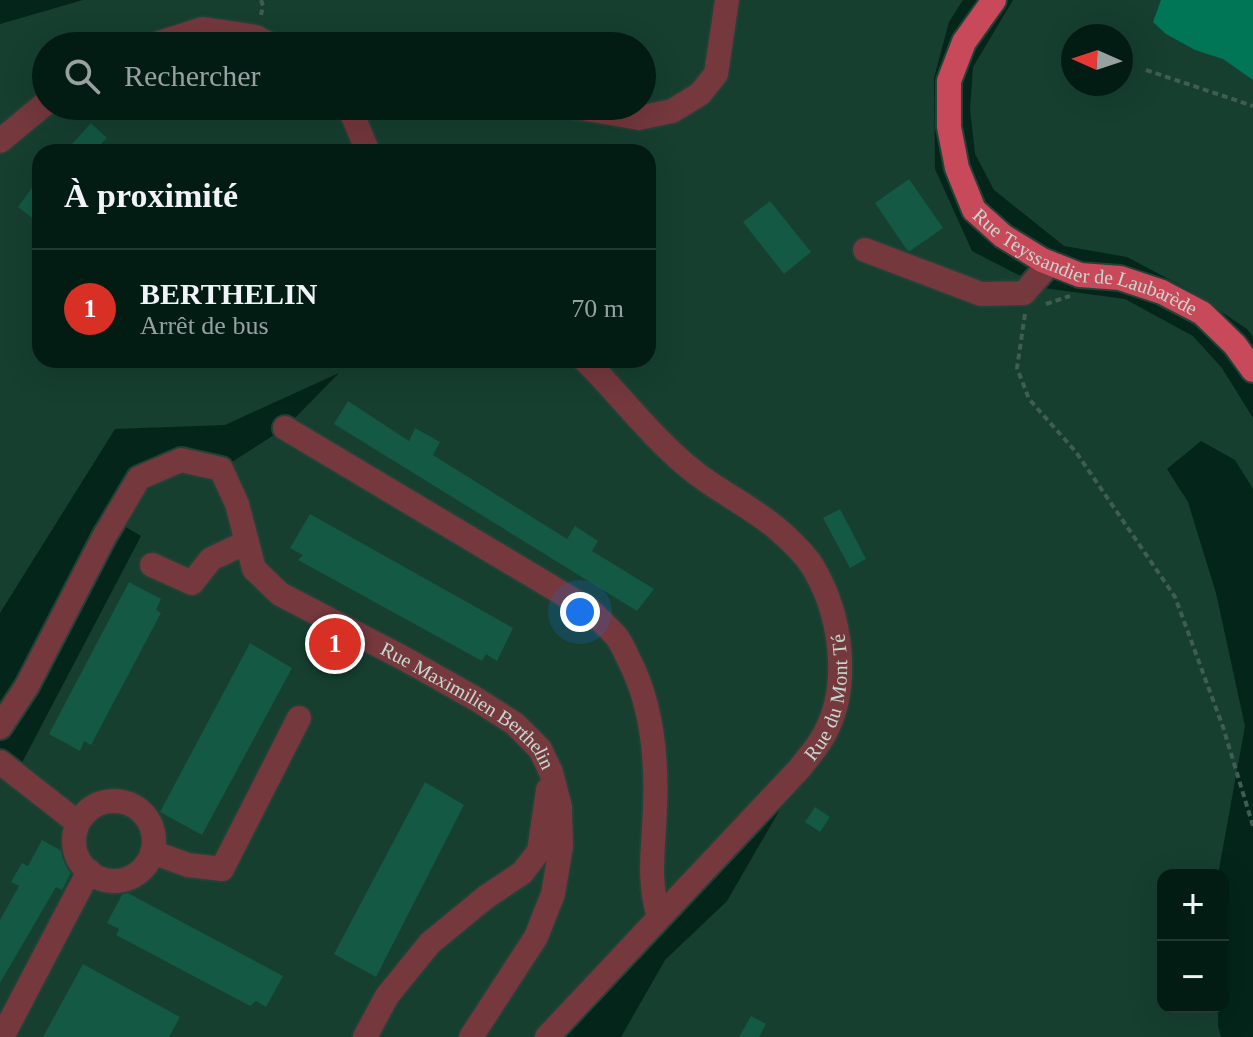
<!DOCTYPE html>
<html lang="fr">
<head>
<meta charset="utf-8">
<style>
  :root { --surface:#021c14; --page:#102922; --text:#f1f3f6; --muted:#96a1a0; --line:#233a34; --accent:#d93025 }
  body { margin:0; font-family:"Times New Roman",serif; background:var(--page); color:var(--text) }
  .controls { position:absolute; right:24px; bottom:24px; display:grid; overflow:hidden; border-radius:16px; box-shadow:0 8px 32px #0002 }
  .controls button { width:72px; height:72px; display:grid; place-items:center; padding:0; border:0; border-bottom:2px solid var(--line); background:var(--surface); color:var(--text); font:40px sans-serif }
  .compass { position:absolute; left:1061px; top:24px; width:72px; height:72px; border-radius:50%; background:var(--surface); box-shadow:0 8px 32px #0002; rotate:273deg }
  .you { position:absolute; left:580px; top:612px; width:28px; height:28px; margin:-20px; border:6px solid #fff; border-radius:50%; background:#1a73e8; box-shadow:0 0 0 12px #1a73e833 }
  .badge { display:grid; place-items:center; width:52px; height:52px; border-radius:50%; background:var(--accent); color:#fff; font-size:26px; font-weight:700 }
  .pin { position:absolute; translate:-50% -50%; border:4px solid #fff; box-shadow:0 2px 8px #0006 }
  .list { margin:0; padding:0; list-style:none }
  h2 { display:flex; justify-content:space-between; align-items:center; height:104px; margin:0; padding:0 32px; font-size:34px }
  h2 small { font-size:26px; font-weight:400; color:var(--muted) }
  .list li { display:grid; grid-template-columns:52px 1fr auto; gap:24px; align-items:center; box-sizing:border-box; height:120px; padding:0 32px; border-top:2px solid var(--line) }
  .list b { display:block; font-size:30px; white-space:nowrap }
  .list p { margin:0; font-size:26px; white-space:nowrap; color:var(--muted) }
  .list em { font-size:26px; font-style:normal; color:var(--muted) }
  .icon { flex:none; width:44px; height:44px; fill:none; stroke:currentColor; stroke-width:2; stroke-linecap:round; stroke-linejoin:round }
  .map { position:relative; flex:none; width:1253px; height:1037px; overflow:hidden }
  .search { position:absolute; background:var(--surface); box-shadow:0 8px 32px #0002; left:32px; top:32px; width:624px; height:88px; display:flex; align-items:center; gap:20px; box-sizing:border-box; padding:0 28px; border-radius:44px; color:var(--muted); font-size:30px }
  .panel { position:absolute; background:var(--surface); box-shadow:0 8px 32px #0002; left:32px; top:144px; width:624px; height:224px; border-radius:24px }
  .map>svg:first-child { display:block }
  .green { fill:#163f30; fill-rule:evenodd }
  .water { fill:#007657 }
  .building { fill:#135943 }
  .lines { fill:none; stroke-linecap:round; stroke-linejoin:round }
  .minor-casing { stroke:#224237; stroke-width:28 }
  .major-casing { stroke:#224237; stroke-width:28 }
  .path { stroke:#405d53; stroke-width:4; stroke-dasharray:6 4; stroke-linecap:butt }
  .minor { stroke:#74383d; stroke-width:24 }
  .major { stroke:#c8495a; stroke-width:24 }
  .labels { text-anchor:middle; stroke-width:7; stroke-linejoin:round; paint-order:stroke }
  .street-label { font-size:20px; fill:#c6d8d0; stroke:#03251a }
</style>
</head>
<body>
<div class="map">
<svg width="1253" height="1037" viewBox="0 0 1253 1037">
  <rect width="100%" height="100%" fill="#03251a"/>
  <path class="green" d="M83,0H963L949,22L934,78L935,169L972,251L1044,288L1125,299L1193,336L1222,368L1253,418V489L1235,460L1201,441L1167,469L1188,502L1216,593L1245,726L1218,875H1163V1007H1218V1026L1221,1037H621L665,960L727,901L794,785L547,1037H0V762L16,774L141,536L114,520L139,478L181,460L221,469L285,428L339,373L225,425L115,429L0,613V24ZM46,46H642V106H46ZM40,152H648V360H40Z
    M1013,0H1253V337L1247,329L1187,289L1127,257L1064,246L994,190L975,154L970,109L973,67ZM1073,36H1121V84H1073Z"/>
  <path class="water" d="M1161,0H1253V80L1223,59L1195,50L1166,34L1153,22Z"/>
  <path class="building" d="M91,123L107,138L93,152H81L72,144Z
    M40,177V224L18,207Z
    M909,179L943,228L910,251L907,250L875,203Z
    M770,201L811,252L784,274L743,222Z
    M348,401L409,441L415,428L440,442L433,455L567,539L575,526L598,541L592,551L654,589L637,611L334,424Z
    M840,509L866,559L850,568L823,518Z
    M310,514L513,628L497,661L486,654L482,661L298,560L303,555L290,548Z
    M129,582L161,599L156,610L161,613L91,745L84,741L80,751L49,734Z
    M250,643L292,668L202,835L160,812Z
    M425,782L464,805L376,977L334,954Z
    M815,807L830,817L820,832L805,822Z
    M42,840L71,856L67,865L73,869L62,890L56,887L0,983V920L19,886L11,882L22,863L28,866Z
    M124,891L283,976L266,1007L256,1001L250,1006L116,935L119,929L107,923Z
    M83,964L180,1017L169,1037H43Z
    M751,1016L766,1024L759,1037H739Z"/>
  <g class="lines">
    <defs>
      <g id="minor">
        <path d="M150,46L203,29L256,37L273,46"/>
        <path d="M354,106L353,116L368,152"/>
        <path d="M570,106L639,118L672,111L700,94L716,74L727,0"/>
        <path d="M0,141L46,103"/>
        <path d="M865,250L981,294L1024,293L1050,263"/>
        <path d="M285,428L590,610C599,619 608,627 616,636C621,642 625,651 628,658C652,703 657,757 655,807C654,846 647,879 659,917"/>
        <path d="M152,565L192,583L211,559L247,542"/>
        <path id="s1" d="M0,727L27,686L104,537L139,478L181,460L221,469L237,504L254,569L280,594L405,659L476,699L515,724L540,749L551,772L560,807L561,847L553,894L536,937L471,1037"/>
        <path d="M0,762L78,823"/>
        <circle cx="114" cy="841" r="40"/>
        <path d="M152,852L188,865L222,869L299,718"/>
        <path d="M2,1037L89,871"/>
        <path d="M365,1037L387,996L430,943L486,897L522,873L539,851L548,790"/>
        <path id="s2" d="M547,1037L800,768C808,757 819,746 825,733C851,685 841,615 814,569C807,556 793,543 782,533C755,508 720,493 692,470C652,438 621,396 585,360"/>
      </g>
      <g id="major">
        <path id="s3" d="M994,0L964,42L949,81V127L957,168L974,210L1003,236L1042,260L1080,275L1120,278L1162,292L1202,313L1235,345L1253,370"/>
      </g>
    </defs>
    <use href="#minor" class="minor-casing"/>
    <use href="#major" class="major-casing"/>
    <path class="path" d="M261,0L263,6L261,15
      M1146,70L1253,106
      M1046,304L1070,296
      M1025,314L1017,368L1029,399L1076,452L1175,597L1223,727L1253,826"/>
    <use href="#minor" class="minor"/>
    <use href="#major" class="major"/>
  </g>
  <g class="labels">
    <g class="street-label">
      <text dy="7" stroke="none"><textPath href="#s3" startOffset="352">Rue Teyssandier de Laubarède</textPath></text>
      <text dy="7" stroke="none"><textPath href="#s2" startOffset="448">Rue du Mont Té</textPath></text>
      <text dy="7" stroke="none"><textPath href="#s1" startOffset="734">Rue Maximilien Berthelin</textPath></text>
    </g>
  </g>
</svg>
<div class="controls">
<button>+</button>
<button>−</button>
</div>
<svg class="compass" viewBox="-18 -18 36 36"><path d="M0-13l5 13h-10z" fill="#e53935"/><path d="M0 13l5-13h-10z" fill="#96a1a0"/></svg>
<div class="you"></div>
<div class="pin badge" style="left:335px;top:644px">1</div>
<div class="search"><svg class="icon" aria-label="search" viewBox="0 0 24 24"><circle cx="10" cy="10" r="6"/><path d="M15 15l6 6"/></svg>Rechercher</div>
<section class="panel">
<h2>À proximité<small></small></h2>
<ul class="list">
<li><span class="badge">1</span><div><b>BERTHELIN</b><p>Arrêt de bus</p></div><em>70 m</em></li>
</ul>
</section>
</div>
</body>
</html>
